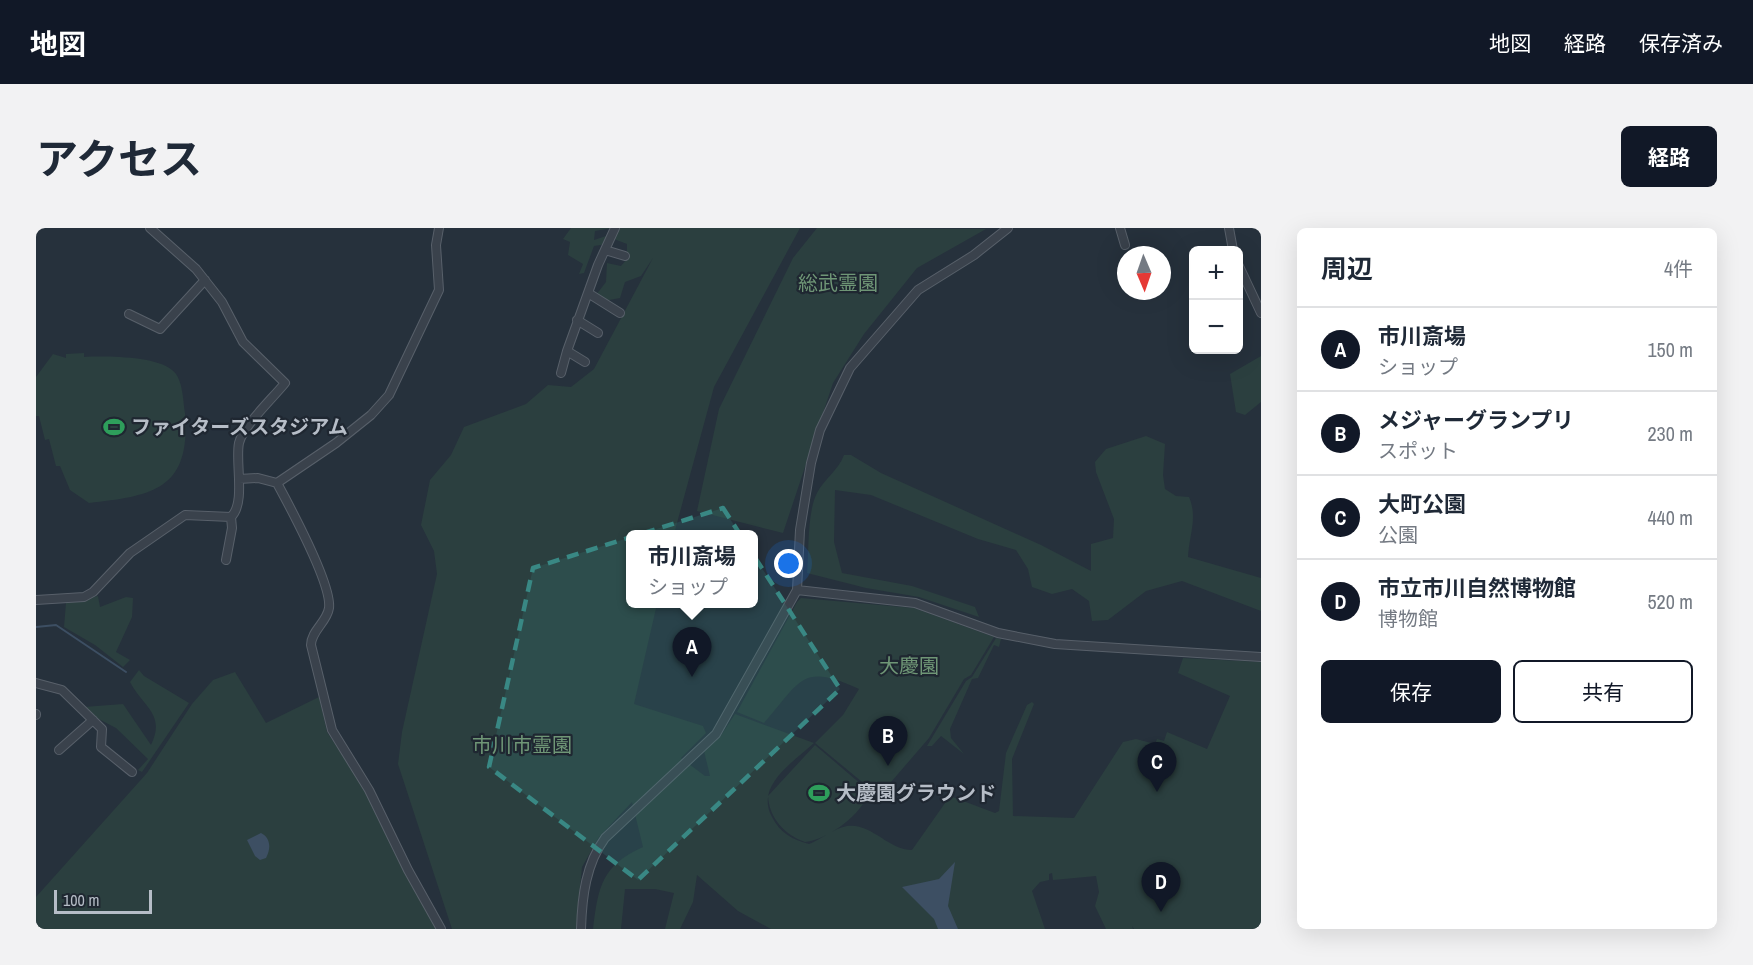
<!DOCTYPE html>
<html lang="ja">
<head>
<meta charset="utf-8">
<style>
  :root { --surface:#fff; --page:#f2f2f3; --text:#1f2937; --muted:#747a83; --line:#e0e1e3; --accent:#111827 }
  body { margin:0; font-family:"Archivo Narrow","Noto Sans JP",sans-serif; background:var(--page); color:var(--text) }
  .controls { position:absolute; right:18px; top:18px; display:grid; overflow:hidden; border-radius:9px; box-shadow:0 6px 24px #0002 }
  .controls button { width:54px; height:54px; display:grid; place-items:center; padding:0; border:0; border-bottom:2px solid var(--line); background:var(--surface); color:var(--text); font:30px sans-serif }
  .compass { position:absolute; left:1081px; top:18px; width:54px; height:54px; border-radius:50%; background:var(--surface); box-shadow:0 6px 24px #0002; rotate:178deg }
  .scale { position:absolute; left:18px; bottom:15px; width:98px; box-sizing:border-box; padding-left:6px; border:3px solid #b6bdc7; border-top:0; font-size:16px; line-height:21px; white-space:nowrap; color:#b6bdc7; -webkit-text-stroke:4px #1f2731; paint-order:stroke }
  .you { position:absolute; left:753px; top:336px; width:21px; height:21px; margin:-15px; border:4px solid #fff; border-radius:50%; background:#1a73e8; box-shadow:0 0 0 9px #1a73e833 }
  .badge { display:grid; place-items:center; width:39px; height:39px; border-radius:50%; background:var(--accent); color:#fff; font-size:20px; font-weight:700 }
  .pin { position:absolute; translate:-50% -50px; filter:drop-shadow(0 2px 3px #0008) }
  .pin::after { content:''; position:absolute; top:32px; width:21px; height:18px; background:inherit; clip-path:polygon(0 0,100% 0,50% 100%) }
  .popup { position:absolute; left:590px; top:302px; width:132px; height:78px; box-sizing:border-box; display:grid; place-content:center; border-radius:9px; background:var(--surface); filter:drop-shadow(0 2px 4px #0005); font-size:20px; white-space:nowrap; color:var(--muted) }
  .popup b { font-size:22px; color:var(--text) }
  .popup::after { content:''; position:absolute; left:50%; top:100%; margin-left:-12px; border:12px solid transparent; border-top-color:var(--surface) }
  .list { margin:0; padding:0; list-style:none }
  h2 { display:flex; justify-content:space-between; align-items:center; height:78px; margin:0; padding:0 24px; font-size:26px }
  h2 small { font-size:20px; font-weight:400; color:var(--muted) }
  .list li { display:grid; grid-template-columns:39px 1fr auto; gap:18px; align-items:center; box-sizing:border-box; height:84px; padding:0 24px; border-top:2px solid var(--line) }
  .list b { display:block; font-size:22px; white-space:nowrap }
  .list p { margin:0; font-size:20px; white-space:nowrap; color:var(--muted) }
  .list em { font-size:20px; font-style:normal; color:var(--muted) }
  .actions { display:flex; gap:12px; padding:18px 24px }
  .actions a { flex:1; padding:14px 0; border:2px solid var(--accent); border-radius:9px; text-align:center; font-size:21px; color:var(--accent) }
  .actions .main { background:var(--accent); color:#fff }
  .map { position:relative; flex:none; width:1225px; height:701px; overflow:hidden; border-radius:9px }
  header { display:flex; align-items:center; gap:36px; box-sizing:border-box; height:84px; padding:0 30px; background:var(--accent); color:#fff }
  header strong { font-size:28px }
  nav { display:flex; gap:33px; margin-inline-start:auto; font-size:21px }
  .intro { display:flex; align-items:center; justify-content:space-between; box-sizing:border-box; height:144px; padding:0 36px }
  h1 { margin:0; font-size:42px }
  .button { padding:15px 27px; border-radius:9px; background:var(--accent); color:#fff; font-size:21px; font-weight:700 }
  main { display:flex; gap:36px; padding:0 36px }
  aside { flex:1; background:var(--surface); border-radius:9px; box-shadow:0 6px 24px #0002 }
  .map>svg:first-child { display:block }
  .green { fill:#2b3f3f }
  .water { fill:#3d4f63 }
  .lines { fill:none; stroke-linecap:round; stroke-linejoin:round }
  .stream { stroke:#3d4f63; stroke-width:2 }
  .minor-casing { stroke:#58606a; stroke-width:10 }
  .minor { stroke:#3a424c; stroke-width:8 }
  .marked { fill:#398884; fill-opacity:0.2; stroke:#398884; stroke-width:4.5; stroke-dasharray:12 8; stroke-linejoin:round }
  .labels { text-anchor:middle; stroke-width:4.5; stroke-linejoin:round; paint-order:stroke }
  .park-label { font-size:20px; fill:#6f9676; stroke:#1f2731 }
  .poi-label { font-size:20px; font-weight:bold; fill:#b6bdc7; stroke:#1f2731; text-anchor:start }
</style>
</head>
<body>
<header>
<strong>地図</strong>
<nav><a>地図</a><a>経路</a><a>保存済み</a></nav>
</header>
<div class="intro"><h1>アクセス</h1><a class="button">経路</a></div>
<main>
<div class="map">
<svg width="1225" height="701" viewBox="0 0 1225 701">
  <rect width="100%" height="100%" fill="#26313c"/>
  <path class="green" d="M535,0H577L559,3L558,12L573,7L571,16L558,18L548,45L543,46L547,36L532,27L534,14L527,11Z
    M581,0H764L678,159L638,306H594V376H621L598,476L667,498L670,505L645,530L669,548H674L668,523L684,509L699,486L778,515C756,535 719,558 736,589C744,605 757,612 773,616C784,612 799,600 811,598C836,595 852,622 876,622L914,568L959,585L963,583L970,525L991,477L996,474L998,476L976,531L977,588L1038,590L1087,514L1100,511L1119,516L1121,511L1128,513L1131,504L1171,521L1194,468L1142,445L1147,430L1225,434V701H1098L1096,698L1097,701H1070L1059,678L1063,664L1060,648L1017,652L1016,645L1013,646V652L1004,654L996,663L1009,701H735L702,683L661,647L657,674L644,701H629L638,665L619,661H589L585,701H557C562,659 566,637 607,619L596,574L563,609L546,639L540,701H416L362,536L366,504L401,346L398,323L385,297L394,252L415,227L428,199L490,176L512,157L535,159L558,141L617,30L605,48L589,54L584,70L568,73L560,67L570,54L571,35L585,38L591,31V16L578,11Z
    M781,0L950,1L881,40L828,106L797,155L747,305L661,283L683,181L757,30Z
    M48,125V129C68,128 120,128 136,142C147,150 147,172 149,185C155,261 118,268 53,275L34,262L24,238H20L13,211L9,212L3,188H0V149L17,126L30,130V126Z
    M1225,128V174L1209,187L1200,184L1194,146Z
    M1110,208L1129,216L1127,247L1129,261L1140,268L1153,269C1162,290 1153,307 1152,329L1225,350V383L1146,353L1110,363L1072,392L1056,393L1053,373L1036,361L1016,366L996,359L992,341L980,322L942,311L835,267L799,262L798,314L806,345L876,358L939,379L943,389L883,369L830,360L771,345C773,324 771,284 781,265C788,251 802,243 808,227H815L845,245L1005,317L1055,343V316L1077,310L1078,291L1060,244L1059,234L1070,221Z
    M62,368L64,379L90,369L97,370L96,389L80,424L94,432L87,439L59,417L28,399L30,375Z
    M765,370L878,380L958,409L935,447L928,451L893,510L843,568L779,515L807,487L823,461C765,434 765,453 728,495L701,484L761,374Z
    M960,410L965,411L963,419L958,417L942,450L936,451L914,501L915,510L928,526L905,508L896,518H891L930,453L936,449Z
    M103,442L108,448L153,475L106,544L102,542L112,531L80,500L57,488L48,479L87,476L115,517C130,486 107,479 94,454Z
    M199,444L230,495L283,469L291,504L331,565L403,701H0V669L111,545L156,476L177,452Z
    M779,517L833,563C827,586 793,611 769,614C749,607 733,590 732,568Z"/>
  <path class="water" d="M225,605C235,610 235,621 230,630L224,632L219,628L211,612Z
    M919,634L912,678L922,701H902L898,691L866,659L903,651Z"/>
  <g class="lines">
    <path class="stream" d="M0,399L20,397L90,444"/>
    <defs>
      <path id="minor" d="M1084,0L1089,17
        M1193,0L1197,22
        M569,22L589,28
        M1202,36L1225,85
        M552,65L584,85
        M93,86L124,101L169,52
        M541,92L562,105
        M549,134L531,123L562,37L579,0
        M525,145L531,123
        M203,251L222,250L241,255C254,279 296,357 293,380C291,394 275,403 275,417L296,502L333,562L372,642L405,701
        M241,255L300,215L335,187L353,167L403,62L400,17L403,0
        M190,332L196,300L195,289
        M761,362L879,375L962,405L1019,416L1225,429
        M0,372L48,369L57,364L94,325L149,287L195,289C210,275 199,234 203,215C207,198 237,170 249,155L207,114L186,74L160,41L114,0
        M0,455L26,462L66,501L65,519L96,544
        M0,486V487
        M23,522L57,492
        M545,701C546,668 550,636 569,610L680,506L761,362L764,302L775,235L784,202L814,140L882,62L938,27L972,0"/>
    </defs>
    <use href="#minor" class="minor-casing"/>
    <use href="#minor" class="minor"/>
  </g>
  <path class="marked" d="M687,280L804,461L602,652L453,539L497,340Z"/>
  <defs>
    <symbol id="stadium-bare" viewBox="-9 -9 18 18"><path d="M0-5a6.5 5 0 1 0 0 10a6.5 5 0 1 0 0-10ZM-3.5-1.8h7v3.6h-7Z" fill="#2e9e5b" stroke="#1f2731" stroke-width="2.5" paint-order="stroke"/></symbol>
  </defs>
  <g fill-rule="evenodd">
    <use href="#stadium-bare" x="63" y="184" width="30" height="30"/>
    <use href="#stadium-bare" x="768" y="550" width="30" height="30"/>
  </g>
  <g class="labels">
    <g class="park-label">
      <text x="802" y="62">総武霊園</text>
      <text x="873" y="445">大慶園</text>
      <text x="486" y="524">市川市霊園</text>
    </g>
    <g class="poi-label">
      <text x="95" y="206">ファイターズスタジアム</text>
      <text x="800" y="572">大慶園グラウンド</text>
    </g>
  </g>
</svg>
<div class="controls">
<button>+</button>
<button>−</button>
</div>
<svg class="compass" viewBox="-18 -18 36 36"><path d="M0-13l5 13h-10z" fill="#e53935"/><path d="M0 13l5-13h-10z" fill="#747a83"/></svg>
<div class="scale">100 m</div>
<div class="you"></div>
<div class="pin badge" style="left:656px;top:449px">A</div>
<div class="popup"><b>市川斎場</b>ショップ</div>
<div class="pin badge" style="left:852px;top:538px">B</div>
<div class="pin badge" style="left:1121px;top:564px">C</div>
<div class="pin badge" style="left:1125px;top:684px">D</div>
</div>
<aside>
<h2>周辺<small>4件</small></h2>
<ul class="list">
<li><span class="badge">A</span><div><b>市川斎場</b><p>ショップ</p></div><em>150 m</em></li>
<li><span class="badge">B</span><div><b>メジャーグランプリ</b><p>スポット</p></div><em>230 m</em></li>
<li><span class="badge">C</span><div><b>大町公園</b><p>公園</p></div><em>440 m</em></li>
<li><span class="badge">D</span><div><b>市立市川自然博物館</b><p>博物館</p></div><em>520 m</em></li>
</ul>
<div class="actions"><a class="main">保存</a><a>共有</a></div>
</aside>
</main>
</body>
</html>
